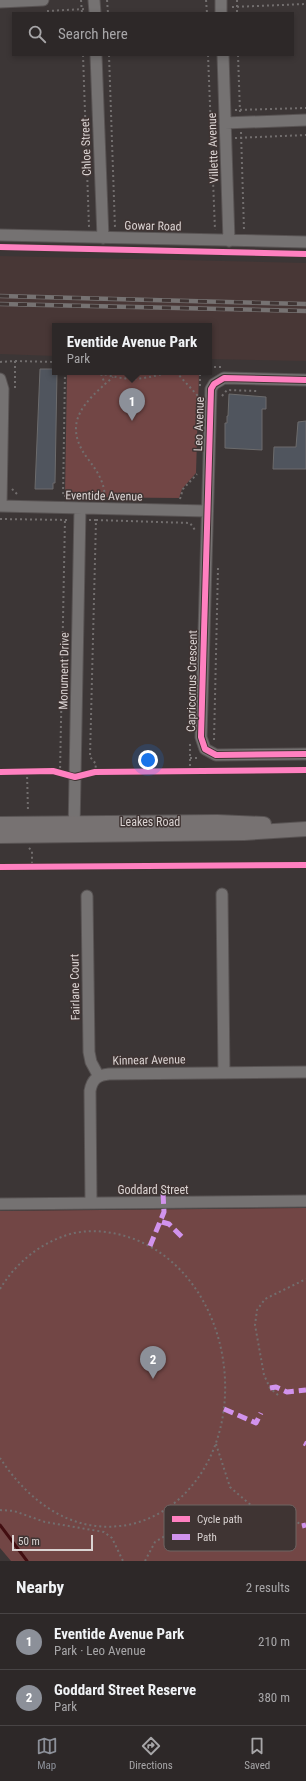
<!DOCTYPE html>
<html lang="en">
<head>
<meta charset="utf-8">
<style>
  :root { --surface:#2d2828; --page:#353030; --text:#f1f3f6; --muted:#a7a6a8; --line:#484445; --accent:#8c9099 }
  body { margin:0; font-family:"Roboto Condensed",sans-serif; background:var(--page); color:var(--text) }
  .scale { position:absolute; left:12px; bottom:10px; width:81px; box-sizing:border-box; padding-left:4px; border:2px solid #dad3d2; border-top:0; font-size:11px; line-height:14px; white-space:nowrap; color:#dad3d2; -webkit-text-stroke:3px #3f3433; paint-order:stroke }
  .you { position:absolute; left:148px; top:760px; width:14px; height:14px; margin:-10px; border:3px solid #fff; border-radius:50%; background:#1a73e8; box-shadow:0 0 0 6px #1a73e833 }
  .badge { display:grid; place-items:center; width:26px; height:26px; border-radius:50%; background:var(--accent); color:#fff; font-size:13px; font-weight:700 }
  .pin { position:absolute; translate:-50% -33px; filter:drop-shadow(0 1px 2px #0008) }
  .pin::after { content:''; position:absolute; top:21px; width:14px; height:12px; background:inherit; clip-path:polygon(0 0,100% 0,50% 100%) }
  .popup { position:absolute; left:52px; top:323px; width:160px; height:52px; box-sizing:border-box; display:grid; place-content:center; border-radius:0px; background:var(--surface); filter:drop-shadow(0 1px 3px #0005); font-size:13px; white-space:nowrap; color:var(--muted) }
  .popup b { font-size:15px; color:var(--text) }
  .popup::after { content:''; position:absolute; left:50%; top:100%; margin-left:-8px; border:8px solid transparent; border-top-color:var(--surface) }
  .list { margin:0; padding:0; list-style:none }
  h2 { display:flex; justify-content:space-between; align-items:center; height:52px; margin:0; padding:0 16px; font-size:17px }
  h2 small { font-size:13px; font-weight:400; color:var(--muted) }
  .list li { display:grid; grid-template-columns:26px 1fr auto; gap:12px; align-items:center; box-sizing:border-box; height:56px; padding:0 16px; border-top:1px solid var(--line) }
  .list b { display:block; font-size:15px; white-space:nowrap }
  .list p { margin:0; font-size:13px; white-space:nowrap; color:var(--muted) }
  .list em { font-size:13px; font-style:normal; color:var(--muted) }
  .icon { flex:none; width:22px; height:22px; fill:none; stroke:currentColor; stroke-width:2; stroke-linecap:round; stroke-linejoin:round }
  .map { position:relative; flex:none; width:306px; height:1561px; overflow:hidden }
  .search { position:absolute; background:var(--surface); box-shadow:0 2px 6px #0003; left:12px; right:12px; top:12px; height:44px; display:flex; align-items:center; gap:10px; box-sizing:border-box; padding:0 14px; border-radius:0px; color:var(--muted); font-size:15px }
  .sheet { height:164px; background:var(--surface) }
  nav { display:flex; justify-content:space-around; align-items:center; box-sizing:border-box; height:56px; border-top:1px solid var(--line); background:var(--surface); font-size:11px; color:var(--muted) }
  nav a { display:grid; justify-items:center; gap:2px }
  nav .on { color:var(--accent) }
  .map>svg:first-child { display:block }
  .built { fill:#483736 }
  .green { fill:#724645 }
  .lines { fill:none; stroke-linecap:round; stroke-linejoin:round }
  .stream { stroke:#420e11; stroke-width:3 }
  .building { fill:#50555e; stroke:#6c6b6c }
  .minor-casing { stroke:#585353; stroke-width:13 }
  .major-casing { stroke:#585353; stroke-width:16 }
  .path { stroke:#726e6e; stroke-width:2; stroke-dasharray:2 3; stroke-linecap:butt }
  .minor { stroke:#757272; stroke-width:11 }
  .major { stroke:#777272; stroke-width:14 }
  .rail-casing { stroke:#767272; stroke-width:4.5 }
  .rail { stroke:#3f3433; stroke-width:3; stroke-dasharray:9; stroke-linecap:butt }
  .quiet { stroke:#d193ec; stroke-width:5; stroke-dasharray:10 5; stroke-linecap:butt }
  .cycleway-casing { stroke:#3f3433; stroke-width:8 }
  .cycleway { stroke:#ff80c0; stroke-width:6 }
  .labels { text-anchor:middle; stroke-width:3; stroke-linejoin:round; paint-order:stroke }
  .street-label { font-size:12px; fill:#dad3d2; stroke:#3f3433 }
  .key { fill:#3f3433; stroke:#6e6463; stroke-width:1 }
  .key-label { font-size:11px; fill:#dad3d2 }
</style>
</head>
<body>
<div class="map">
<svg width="306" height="1561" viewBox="0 0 306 1561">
  <rect width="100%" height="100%" fill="#3c3636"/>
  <path class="built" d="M0,256L306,263V361L209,359V326H55V356L0,354Z"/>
  <path class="green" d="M67,372H199L196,473L182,489L179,498L65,497Z
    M306,1208V1561H11L0,1548V1211Z"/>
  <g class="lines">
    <path class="stream" d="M0,1525L27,1561"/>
  </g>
  <path class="building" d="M40,369H55V372H57L55,483H53V489H35Z
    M229,394L266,397V409H262V450L225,448V423H227V416H228Z
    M306,421V469H273L274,447H296L298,422Z"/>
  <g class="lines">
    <defs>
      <path id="minor" d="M94,0L95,13
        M221,0V13
        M0,2L43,0
        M96,55L103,238
        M223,55L229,241
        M225,123L306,120
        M0,235L306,242
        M0,379L3,389L1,506
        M306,380L224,378L214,384L211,389L201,737L205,749L216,755L306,754
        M0,506L207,511
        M74,832L80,508
        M222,894L224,1073
        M87,896L89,1052L91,1062L98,1075
        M91,1203L90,1091C92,1079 98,1075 109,1074L306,1072
        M0,1204L306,1201"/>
      <path id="major" d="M0,824L217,822L264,824
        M0,836L244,833L306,829"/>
    </defs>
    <use href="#minor" class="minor-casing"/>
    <use href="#major" class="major-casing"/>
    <path class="path" d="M81,0L82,13
      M107,0L108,13
      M206,0L207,13
      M237,0V13
      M232,7L306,4
      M47,11L85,9
      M83,55L89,227
      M109,55L115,228
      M208,55L215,230
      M238,55L240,112
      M235,110L306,108
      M241,132L244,230
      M235,138L306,135
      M15,361L55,362
      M0,362L15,361V389
      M209,367H223
      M65,372L63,496H65
      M95,372C129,381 136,381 171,372
      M176,372L198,396H200
      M101,374L105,384
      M200,386V372
      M222,396L227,390L257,391
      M12,489L18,495
      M105,497C104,481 97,471 88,459C60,422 86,401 113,377
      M180,499L183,489L197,474
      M0,519L69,520
      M89,520H96L90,757L96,764L95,772
      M96,520L190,523L195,530
      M214,740L218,568
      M190,758H199
      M190,771V742
      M27,772L28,811
      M60,773L65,518
      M29,848L32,851V867
      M0,867L306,865
      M0,1289C17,1261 43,1241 74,1233C95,1229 115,1232 134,1239C233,1277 257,1431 178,1500C162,1514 141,1524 120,1526C68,1532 27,1499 0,1458
      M278,1395L270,1388L264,1375L255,1325L257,1310L265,1299L306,1279
      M216,1444L230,1487L253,1507
      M0,1510L14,1511L45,1522L104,1532L112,1538L123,1561
      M145,1561L155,1542L195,1518L229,1508H254L288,1516L306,1528"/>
    <use href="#minor" class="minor"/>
    <use href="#major" class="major"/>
    <defs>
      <path id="rail" d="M0,296L306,304
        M0,304L306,311"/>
    </defs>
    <use href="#rail" class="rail-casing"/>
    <use href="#rail" class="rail"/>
    <path class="quiet" d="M162,1222L169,1224L183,1238
      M150,1246L164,1212L163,1193
      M270,1388L276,1387L287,1392L306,1390
      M224,1409L256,1423L261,1413
      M304,1443L306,1444
      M302,1526L306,1525"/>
    <defs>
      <path id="cycleway" d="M0,247L306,254
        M306,380L224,378L214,384L211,389L201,737L205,749L216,755L306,754
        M0,772L53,771L75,777L95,772L306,770
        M0,867L306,865"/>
    </defs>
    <use href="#cycleway" class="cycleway-casing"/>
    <use href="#cycleway" class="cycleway"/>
  </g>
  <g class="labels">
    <g class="street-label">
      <text transform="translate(86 147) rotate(-92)" y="4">Chloe Street</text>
      <text transform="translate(213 148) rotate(-92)" y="4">Villette Avenue</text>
      <text transform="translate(153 226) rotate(1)" y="4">Gowar Road</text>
      <text transform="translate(199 424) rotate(-88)" y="4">Leo Avenue</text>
      <text transform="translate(104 496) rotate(1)" y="4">Eventide Avenue</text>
      <text transform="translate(64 671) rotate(-89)" y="4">Monument Drive</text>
      <text transform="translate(192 681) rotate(-89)" y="4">Capricornus Crescent</text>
      <text x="150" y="826">Leakes Road</text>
      <text transform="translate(75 987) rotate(-91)" y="4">Fairlane Court</text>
      <text transform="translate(149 1060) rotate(-1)" y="4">Kinnear Avenue</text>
      <text x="153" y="1194">Goddard Street</text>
    </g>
  </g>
  <rect x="164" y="1505" width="132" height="46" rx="6" class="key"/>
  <rect x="172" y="1516" width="18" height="6" fill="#ff80c0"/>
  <rect x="172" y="1534" width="18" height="6" fill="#d193ec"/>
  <g class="key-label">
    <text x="197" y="1523">Cycle path</text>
    <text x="197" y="1541">Path</text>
  </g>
</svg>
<div class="scale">50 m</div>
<div class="you"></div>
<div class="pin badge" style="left:132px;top:421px">1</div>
<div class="popup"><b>Eventide Avenue Park</b>Park</div>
<div class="pin badge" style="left:153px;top:1379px">2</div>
<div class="search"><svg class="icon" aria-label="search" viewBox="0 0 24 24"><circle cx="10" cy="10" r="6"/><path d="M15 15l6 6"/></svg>Search here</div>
</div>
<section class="sheet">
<h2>Nearby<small>2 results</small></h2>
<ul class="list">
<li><span class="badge">1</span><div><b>Eventide Avenue Park</b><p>Park · Leo Avenue</p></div><em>210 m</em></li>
<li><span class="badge">2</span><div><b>Goddard Street Reserve</b><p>Park</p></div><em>380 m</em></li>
</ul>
</section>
<nav>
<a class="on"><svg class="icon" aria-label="map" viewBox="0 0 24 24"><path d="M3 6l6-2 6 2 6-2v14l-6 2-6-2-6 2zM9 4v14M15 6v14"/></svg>Map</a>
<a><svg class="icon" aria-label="directions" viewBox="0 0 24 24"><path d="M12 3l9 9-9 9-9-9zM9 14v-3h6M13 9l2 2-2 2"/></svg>Directions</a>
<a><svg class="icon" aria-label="saved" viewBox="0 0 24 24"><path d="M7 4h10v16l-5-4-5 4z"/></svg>Saved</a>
</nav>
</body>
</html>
